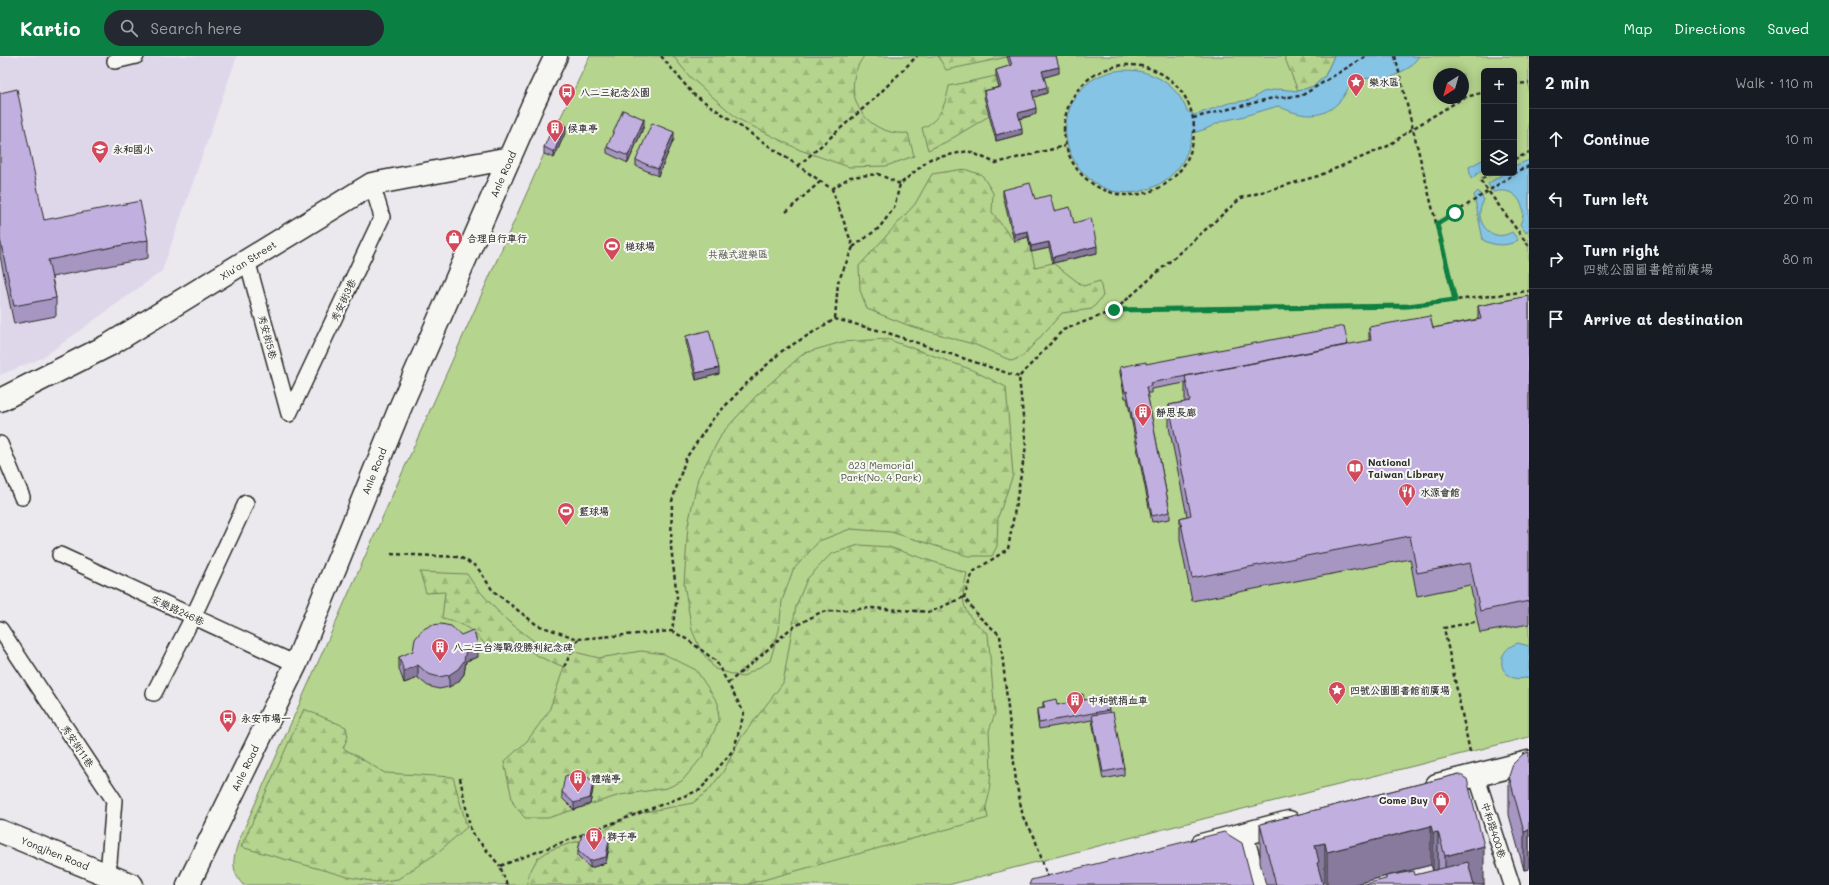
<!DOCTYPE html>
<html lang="en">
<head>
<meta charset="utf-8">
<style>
  :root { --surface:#171b24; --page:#242831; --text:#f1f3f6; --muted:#9ea1a6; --line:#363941; --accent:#0b8043 }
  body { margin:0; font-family:Mali,"LXGW WenKai TC",sans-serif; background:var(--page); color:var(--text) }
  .controls { position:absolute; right:12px; top:12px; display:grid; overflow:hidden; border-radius:6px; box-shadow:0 2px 10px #0003 }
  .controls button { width:36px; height:36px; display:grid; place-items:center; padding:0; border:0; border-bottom:1px solid var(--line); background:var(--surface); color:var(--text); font:20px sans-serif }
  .compass { position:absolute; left:1433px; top:12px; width:36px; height:36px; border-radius:50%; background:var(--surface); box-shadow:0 2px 10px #0003; rotate:217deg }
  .stop { position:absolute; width:12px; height:12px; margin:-9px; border:3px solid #0b8043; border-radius:50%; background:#fff }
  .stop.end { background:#0b8043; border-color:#fff; box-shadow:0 1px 4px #0008 }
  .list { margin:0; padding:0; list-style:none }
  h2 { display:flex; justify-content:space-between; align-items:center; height:52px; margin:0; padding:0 16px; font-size:17px }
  h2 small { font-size:13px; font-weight:400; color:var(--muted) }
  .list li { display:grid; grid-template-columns:26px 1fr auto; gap:12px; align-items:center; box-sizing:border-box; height:60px; padding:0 16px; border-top:1px solid var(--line) }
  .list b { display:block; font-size:15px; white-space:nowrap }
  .list p { margin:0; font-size:13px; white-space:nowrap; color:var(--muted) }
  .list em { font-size:13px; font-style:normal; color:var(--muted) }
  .icon { flex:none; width:22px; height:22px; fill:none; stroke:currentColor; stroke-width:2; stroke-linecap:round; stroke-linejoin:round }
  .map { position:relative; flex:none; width:1529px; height:829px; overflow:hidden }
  header { display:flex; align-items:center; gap:24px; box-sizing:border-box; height:56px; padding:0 20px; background:var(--accent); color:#fff }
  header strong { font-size:19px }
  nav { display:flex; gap:22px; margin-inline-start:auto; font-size:14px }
  .search { width:280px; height:36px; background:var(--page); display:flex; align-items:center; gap:10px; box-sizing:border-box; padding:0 14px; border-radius:22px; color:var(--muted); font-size:15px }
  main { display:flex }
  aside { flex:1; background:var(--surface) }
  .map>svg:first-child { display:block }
  .built { fill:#ded7ea }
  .green { fill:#b5d48d; stroke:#70805c; fill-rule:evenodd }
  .forest { fill:url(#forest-firs); stroke:#70805c }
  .water { fill:#85c4e5; stroke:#61879b }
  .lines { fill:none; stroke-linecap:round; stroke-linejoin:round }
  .service-casing { stroke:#2b2b2b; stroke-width:18 }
  .minor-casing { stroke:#2b2b2b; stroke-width:25 }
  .path { stroke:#2b2b2b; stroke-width:2.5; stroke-dasharray:4 3; stroke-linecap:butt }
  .service { stroke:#f6f6f2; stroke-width:15 }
  .minor { stroke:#f6f6f2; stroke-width:22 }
  .path-bridge { stroke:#2b2b2b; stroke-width:2.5; stroke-dasharray:4 3; stroke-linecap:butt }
  .wall { fill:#a696c1; stroke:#2b2b2b }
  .shaded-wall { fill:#877a9d; stroke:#2b2b2b }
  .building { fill:#c1afe0; stroke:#2b2b2b }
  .route { stroke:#0b8043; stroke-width:5 }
  .labels { text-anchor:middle; stroke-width:4; stroke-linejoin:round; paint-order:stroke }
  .poi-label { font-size:10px; font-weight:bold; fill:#2b2b2b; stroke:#f6f6f2; text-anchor:start }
  .street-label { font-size:10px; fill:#2b2b2b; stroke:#f6f6f2 }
  .park-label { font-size:10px; fill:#4e5544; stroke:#f6f6f2 }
</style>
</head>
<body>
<header>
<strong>Kartio</strong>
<div class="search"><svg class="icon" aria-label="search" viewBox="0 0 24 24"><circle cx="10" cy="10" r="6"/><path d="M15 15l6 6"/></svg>Search here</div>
<nav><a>Map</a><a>Directions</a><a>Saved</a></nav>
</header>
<main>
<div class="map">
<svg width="1529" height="829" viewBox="0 0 1529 829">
  <defs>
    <pattern id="forest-firs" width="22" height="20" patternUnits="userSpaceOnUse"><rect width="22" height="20" fill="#b5d48d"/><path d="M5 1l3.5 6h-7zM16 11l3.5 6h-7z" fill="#9cb67a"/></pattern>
  </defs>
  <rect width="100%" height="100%" fill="#ebe8ee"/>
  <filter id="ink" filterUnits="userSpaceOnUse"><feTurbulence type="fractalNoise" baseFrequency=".025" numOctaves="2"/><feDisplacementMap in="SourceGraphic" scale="8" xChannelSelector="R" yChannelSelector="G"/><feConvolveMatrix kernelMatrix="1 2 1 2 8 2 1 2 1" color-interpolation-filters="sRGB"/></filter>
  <g filter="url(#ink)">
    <path class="built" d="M0,0H237L162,215L42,302L0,319Z"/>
    <path class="green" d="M590,0H1529V681L1191,766L948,829H243C230,814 233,802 239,784L556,71ZM1484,15H1514V117H1484ZM1439,18H1463V42H1439Z"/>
    <path class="forest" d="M673,0H864C837,36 865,81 908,77L914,100L886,110L849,111L800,94L738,63L690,21Z
      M938,0H1012L946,14Z
      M1284,0H1334L1325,20L1314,30L1298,35Z
      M996,20L1001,37L989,60L946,86L928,94L922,72C940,65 946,47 949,30Z
      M964,113L982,119L993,137L992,156L1013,184L1028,181L1035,211L1053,207L1083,230L1100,225L1103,240L1092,253L1062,257L1023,300L1012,305L976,289L910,270L867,253L860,234L859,210L915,148L932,118Z
      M887,283L970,313L1006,331L1013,419L998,461L997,490L992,500H968L891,476L850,473L819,485L793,514L782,545L779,574L770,605L742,621L715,613L701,595L692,574L684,528L688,469L698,422L723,376L757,339L804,297L842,286Z
      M859,489L889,491L967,517C959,549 963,557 988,578L995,657L989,675L991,713L989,739L986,751L988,762L745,829H527L528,820L537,803L550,794L597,779L629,759L693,747L708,735L723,716L740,683L783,627L796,550L807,523L831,498Z
      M420,516L467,518L475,530L503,561L535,586L599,602L641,595L664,598L696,614L718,647L719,664L703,700L682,725L667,732L620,739L548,762H525L513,747L504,706L527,685L549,655L564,611L542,602L516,587L489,593C474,575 465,567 442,562L445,536L426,537Z
      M304,653L346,671L348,681L343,692L385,717L453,721L467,771L437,797L398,823L377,826L348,821L241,791Z"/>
    <path class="water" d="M1334,0H1419L1410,11L1385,25C1375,22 1363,20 1353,27C1347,32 1344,42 1338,47C1320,65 1299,60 1278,50L1241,61L1222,65L1206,73L1193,77C1191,85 1188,95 1184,103C1170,130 1133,145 1104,132C1088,124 1079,114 1071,99C1065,85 1064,72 1068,58C1083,0 1167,0 1187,55L1195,59L1229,47L1250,44L1263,36L1279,33L1298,35L1314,30L1325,20Z
      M1484,103V112L1471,123L1469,111Z
      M1529,104V173L1526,177L1520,168C1527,157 1521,140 1509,136C1503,134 1499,135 1493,136L1488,128L1504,117H1514V110Z
      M1478,135L1484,144C1471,163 1491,189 1512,176L1518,184C1508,191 1493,190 1483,184L1474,139Z
      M1518,587L1529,590V621C1501,631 1490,596 1518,587Z"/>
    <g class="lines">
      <defs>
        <path id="service" d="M115,5L136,0
          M247,204L289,358
          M289,358L382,161L372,128
          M0,388L22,441
          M60,499L296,608
          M0,573L114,744L108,819
          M154,637L193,561L246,447
          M1476,719L1512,829"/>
        <path id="minor" d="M0,344L109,289L372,128L510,102
          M1437,729L1529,706
          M0,775L132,829
          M1242,779L1256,829
          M1202,789L1289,766
          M188,829L296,608L400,352L534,46L556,0"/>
      </defs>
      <use href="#service" class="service-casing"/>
      <use href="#minor" class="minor-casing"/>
      <path class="path" d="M661,0L693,38L832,133L853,191L838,226L835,263
        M1395,0L1455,244
        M1064 74a65 65 0 1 1 130 0a65 65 0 1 1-130 0Z
        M1514,28L1529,27
        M1463,42L1484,36
        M1193,62L1273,42L1301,40L1366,0
        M1514,103L1529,97
        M798,110L875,42L917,0
        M1491,117L1480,124L1529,190
        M832,133L850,121L878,118L900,128
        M786,156L821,125
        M1437,168L1455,157
        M853,191L879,172L894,152L900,128L930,103L968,95L996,107L1065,90
        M1115,254L1408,250L1529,235
        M391,498L460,501L477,511L493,535L537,569L578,583L672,575
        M564,611L578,583
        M728,627L756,604L790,573L821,556L872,552L930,556L964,541
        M1470,696L1444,572L1479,565
        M460,722L471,776L500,810
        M1048,822L1034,780L1023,761L1016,725L1000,579L977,559L964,541L973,516L1008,493L1026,390L1019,321L1063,274L1115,254L1241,142L1318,120L1388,90L1412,73L1463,42
        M507,829L500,810L700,734L734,693L744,657L716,605L688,584L672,575L677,541L671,491L672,445L686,402L712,364L746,328L782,295L835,263L885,276L1019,321"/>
      <use href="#service" class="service"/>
      <use href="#minor" class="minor"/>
      <path class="path-bridge" d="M1455,157L1520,114L1529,110"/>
    </g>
    <path class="wall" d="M1007,0H1056L1059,17L1044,21L1047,37L1033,41L1036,58L1020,63L1022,78L996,85L984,41V35L999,31L996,20V14L1010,10Z
      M0,37L44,164L148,184V202L52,221L56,242V260L14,268L0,200Z
      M644,70L628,107L607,97V91Z
      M566,75L554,102L544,98V91Z
      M674,83L658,120L636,110V104Z
      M1003,134L1035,143L1074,167L1097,197L1053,207L1049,192L1031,196L1028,181L1014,185L1003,140Z
      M1529,240V568L1480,577L1470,529L1417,540L1410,503L1192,545L1180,484V462L1187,460L1169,371V349L1185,346V327L1151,333V337H1147L1170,456V463L1152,466L1127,342H1125L1120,317V311L1348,289L1369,285V271L1433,272L1478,263V250Z
      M686,280L719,318L696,324L686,286Z
      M399,601H478L466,605L464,618L458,626L449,631L439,633L428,630L418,622L404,627L399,613Z
      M1071,640L1084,644L1109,654V656L1124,712V719L1103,723L1092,664L1039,673L1037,659V653L1043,652V646L1057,649L1071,647Z
      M1529,696V813L1524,814L1509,759V720Z
      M1459,718L1484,829L1386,823V820L1415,819L1433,815L1431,809L1351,829H1325V826H1322L1323,829H1266L1260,807V768Z
      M593,733L590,748L574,754L562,742V736Z
      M609,791L606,807L590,812L578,800V794Z"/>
    <path class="shaded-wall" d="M1059,11V17L1042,22V15Z
      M1047,31V37L1032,42V35Z
      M1036,52V58L1018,63V57Z
      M644,63V70L628,107V100Z
      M566,69V75L554,102V96Z
      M1022,72V78L996,85V79Z
      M674,76V83L658,120V113Z
      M1028,175V181L1014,185V178Z
      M1049,186V192L1031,196V190Z
      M1097,190V197L1053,207V201Z
      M719,312V318L696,324V317Z
      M478,588V601L466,605L464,618L458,626L449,631V619L466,593Z
      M418,609V622L404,627V615Z
      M593,726V733L590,748L574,754V747Z
      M1431,770V809L1351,829H1327V796Z
      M1529,774V813L1524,814V776Z
      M1438,776V815L1433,816V777Z
      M609,784V791L606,807L590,812V805Z
      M1325,787V826L1319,827L1315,789Z
      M1484,790V829H1445V800Z"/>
    <path class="building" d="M1009,0H1056L1059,11L1042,15L1047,31L1032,35L1036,52L1018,57L1022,72L996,79L984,35L1001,31L996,14L1012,9Z
      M17,33L44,164L140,145L148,184L48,204L56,242L14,250L0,183V37Z
      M623,54L644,63L628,100L607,91Z
      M556,64L566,69L554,96L544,91Z
      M652,67L674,76L658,113L636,104Z
      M1030,127L1035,143L1050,139L1054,155L1070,151L1074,167L1091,162L1097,190L1053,201L1049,186L1031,190L1028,175L1014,178L1003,134Z
      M1529,240V545L1480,555L1470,507L1417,517L1410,480L1192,522L1180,462L1191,459L1169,349L1190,345L1185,320L1371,284L1369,271L1430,260L1433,272L1481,263L1478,250Z
      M1344,270L1348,289L1150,327L1151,330L1146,331L1170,456L1152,460L1127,335L1125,336L1120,311L1146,306V308Z
      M709,274L719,312L696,317L686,280Z
      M441,568L451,570L461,579L473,574L478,588L466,593L464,605L458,613L449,619L439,621L428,618L418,609L404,615L399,601L413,595L415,583L422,574L431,569Z
      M1083,638L1084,644L1107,640L1109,654L1039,667L1037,653L1045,652L1043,646L1056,643L1057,649L1072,646L1071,640Z
      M1113,656L1124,712L1103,716L1092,659Z
      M1529,696V774L1524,776L1509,720L1513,708L1523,698Z
      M581,715L593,726L590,742L574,747L562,736L565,720Z
      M1459,718L1467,723L1484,790L1445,800L1438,776L1433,777L1431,770L1327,796L1325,787L1315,789L1319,806L1317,807L1323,829H1276L1260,768Z
      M597,773L609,784L606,801L590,805L578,794L582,778Z
      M1224,776L1242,787L1253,829H1029L1031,824Z
      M1468,806L1474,829H1361L1386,823V820L1414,815L1415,819Z"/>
  </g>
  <g class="lines" filter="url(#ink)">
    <path class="route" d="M1114,254L1408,250L1455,244L1437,168L1455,157"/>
  </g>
  <defs>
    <symbol id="sight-pin" viewBox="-11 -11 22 30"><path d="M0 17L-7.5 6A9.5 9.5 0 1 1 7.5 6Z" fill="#d1495b" stroke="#f6f6f2"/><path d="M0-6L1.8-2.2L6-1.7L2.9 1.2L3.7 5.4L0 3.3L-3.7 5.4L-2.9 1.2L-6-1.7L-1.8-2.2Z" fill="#fff"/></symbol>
    <symbol id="bus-pin" viewBox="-11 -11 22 30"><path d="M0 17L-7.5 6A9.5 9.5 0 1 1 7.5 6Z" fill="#d1495b" stroke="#f6f6f2"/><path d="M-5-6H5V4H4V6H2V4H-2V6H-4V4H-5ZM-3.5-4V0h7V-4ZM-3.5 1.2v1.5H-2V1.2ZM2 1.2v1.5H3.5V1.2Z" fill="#fff"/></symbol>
    <symbol id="building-pin" viewBox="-11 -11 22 30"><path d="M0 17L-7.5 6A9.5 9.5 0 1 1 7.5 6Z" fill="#d1495b" stroke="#f6f6f2"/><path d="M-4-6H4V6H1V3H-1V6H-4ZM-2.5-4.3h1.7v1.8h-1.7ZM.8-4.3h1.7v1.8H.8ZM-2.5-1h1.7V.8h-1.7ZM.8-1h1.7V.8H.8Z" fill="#fff"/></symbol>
    <symbol id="school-pin" viewBox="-11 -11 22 30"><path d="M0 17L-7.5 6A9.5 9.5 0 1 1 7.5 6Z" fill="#d1495b" stroke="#f6f6f2"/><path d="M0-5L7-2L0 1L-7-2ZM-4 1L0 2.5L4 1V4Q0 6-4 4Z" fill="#fff"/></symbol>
    <symbol id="shop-pin" viewBox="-11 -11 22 30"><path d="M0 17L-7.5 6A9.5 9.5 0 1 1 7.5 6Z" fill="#d1495b" stroke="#f6f6f2"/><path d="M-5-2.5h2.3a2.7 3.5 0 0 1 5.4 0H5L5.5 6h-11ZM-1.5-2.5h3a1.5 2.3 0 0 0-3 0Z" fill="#fff"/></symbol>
    <symbol id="stadium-pin" viewBox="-11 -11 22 30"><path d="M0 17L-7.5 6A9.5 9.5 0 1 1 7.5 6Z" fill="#d1495b" stroke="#f6f6f2"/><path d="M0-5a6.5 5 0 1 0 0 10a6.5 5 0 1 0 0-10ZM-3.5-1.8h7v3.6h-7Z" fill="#fff"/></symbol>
    <symbol id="library-pin" viewBox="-11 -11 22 30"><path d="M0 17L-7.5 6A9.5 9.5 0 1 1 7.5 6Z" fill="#d1495b" stroke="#f6f6f2"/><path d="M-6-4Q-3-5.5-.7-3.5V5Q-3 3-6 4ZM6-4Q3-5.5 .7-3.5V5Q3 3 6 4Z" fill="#fff"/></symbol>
    <symbol id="restaurant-pin" viewBox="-11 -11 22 30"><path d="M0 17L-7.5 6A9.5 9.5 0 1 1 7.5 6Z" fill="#d1495b" stroke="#f6f6f2"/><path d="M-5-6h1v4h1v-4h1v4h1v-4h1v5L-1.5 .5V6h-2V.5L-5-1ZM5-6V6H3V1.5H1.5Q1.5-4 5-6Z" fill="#fff"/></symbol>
  </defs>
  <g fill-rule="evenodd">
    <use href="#sight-pin" x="1346" y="16" width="20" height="27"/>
    <use href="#bus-pin" x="557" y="26" width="20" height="27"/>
    <use href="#building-pin" x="545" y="62" width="20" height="27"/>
    <use href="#school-pin" x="90" y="83" width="20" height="27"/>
    <use href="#shop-pin" x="444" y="172" width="20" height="27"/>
    <use href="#stadium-pin" x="602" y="180" width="20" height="27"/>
    <use href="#building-pin" x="1133" y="346" width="20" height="27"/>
    <use href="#library-pin" x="1345" y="402" width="20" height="27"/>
    <use href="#restaurant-pin" x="1397" y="426" width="20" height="27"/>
    <use href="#stadium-pin" x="556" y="445" width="20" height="27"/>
    <use href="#building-pin" x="430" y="581" width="20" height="27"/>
    <use href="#sight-pin" x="1327" y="624" width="20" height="27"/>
    <use href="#building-pin" x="1065" y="634" width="20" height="27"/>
    <use href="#bus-pin" x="218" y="652" width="20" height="27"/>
    <use href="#building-pin" x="568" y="712" width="20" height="27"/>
    <use href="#shop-pin" x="1431" y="734" width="20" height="27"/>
    <use href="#building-pin" x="584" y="770" width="20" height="27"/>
  </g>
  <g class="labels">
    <g class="poi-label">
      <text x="1369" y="30">樂水區</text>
      <text x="580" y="40">八二三紀念公園</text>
      <text x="568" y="76">候車亭</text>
      <text x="113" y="97">永和國小</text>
      <text x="467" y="186">合理自行車行</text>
      <text x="625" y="194">槌球場</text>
      <text x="1156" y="360">靜思長廊</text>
      <text x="1368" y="410">National<tspan x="1368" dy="12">Taiwan Library</tspan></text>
      <text x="1420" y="440">水源會館</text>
      <text x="579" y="459">籃球場</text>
      <text x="453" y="595">八二三台海戰役勝利紀念碑</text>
      <text x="1350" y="638">四號公園圖書館前廣場</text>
      <text x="1088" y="648">中和號捐血車</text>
      <text x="241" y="666">永安市場一</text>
      <text x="591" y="726">禮端亭</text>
      <text x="1428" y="748" text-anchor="end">Come Buy</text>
      <text x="607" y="784">獅子亭</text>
    </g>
    <g class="street-label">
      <text transform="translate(503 118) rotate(-66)" y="4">Anle Road</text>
      <text transform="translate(248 204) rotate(-32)" y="4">Xiu'an Street</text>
      <text transform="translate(343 244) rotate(-65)" y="4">秀安街3巷</text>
      <text transform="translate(268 281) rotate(75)" y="4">秀安街5巷</text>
      <text transform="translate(374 415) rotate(-68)" y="4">Anle Road</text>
      <text transform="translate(178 554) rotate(25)" y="4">安樂路246巷</text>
      <text transform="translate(78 690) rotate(56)" y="4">秀安街11巷</text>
      <text transform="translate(245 712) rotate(-64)" y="4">Anle Road</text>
      <text transform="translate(1494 774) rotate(72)" y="4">中和路400巷</text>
      <text transform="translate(55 797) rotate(22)" y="4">Yongjhen Road</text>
    </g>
    <g class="park-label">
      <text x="738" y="202">共融式遊樂區</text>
      <text x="881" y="413">823 Memorial<tspan x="881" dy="12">Park(No. 4 Park)</tspan></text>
    </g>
  </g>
</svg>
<div class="controls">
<button>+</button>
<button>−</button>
<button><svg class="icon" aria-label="layers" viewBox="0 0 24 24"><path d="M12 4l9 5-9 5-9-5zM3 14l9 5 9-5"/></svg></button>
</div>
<svg class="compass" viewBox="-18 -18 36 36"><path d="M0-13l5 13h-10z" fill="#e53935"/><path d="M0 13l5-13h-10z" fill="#9ea1a6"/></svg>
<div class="stop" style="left:1455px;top:157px"></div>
<div class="stop end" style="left:1114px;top:254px"></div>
</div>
<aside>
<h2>2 min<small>Walk · 110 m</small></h2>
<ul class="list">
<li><svg class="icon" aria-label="ahead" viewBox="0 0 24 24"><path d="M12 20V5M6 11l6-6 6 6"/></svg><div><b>Continue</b></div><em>10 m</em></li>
<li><svg class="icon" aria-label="left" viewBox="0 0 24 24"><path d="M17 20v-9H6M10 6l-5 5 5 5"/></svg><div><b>Turn left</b></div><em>20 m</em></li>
<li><svg class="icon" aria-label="right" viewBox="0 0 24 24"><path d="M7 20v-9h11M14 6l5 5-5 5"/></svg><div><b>Turn right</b><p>四號公園圖書館前廣場</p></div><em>80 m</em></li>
<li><svg class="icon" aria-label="arrive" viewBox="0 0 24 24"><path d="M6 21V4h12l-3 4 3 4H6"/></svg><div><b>Arrive at destination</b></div></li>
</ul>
</aside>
</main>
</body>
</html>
